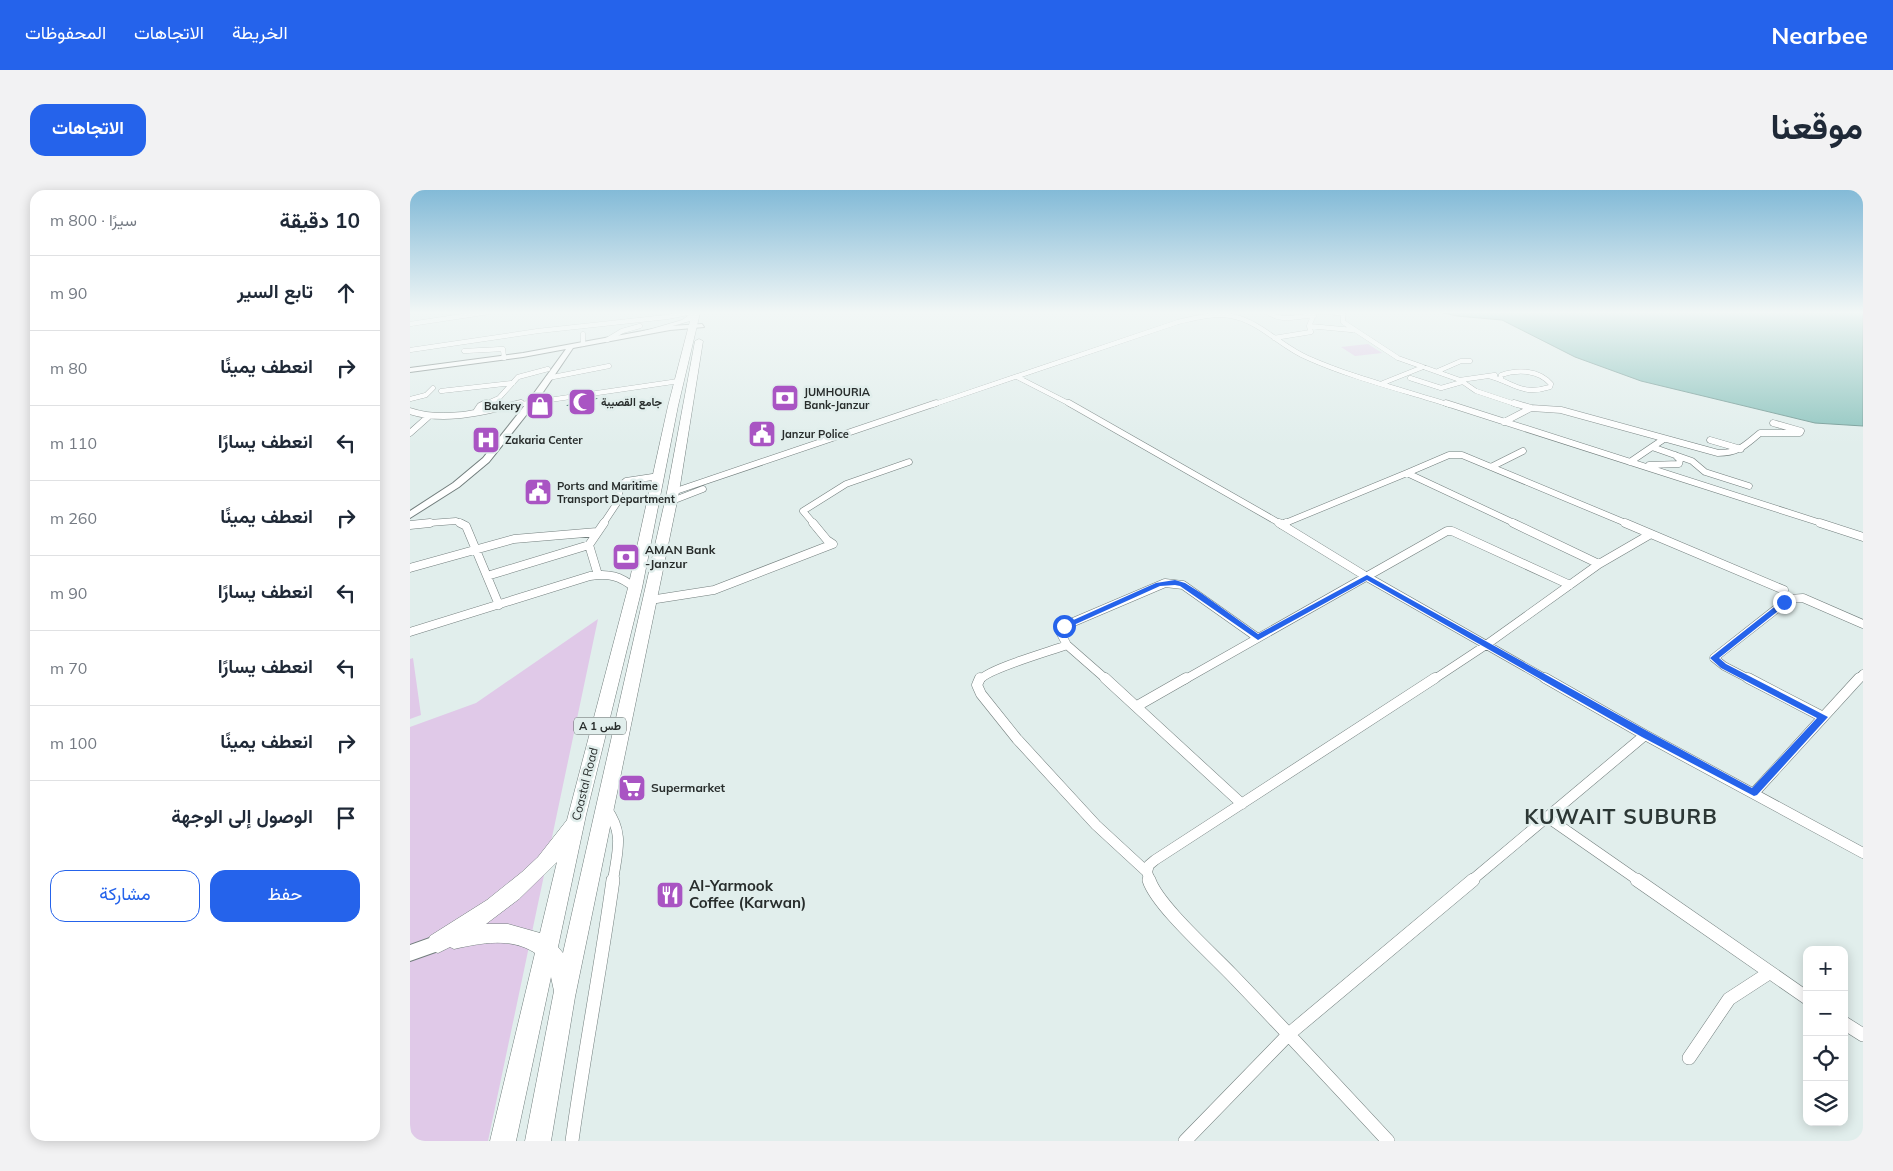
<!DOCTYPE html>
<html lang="ar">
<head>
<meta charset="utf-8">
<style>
  :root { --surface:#fff; --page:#f2f2f3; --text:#1f2937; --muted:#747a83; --line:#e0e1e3; --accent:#2563eb }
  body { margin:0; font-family:Mulish,Vazirmatn,sans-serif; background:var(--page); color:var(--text); direction:rtl }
  .controls { position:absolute; right:15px; bottom:15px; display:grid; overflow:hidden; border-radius:10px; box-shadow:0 2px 12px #0003 }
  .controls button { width:45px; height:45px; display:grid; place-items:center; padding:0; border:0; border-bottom:1px solid var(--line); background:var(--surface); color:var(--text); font:25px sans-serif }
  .stop { position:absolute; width:15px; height:15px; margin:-11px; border:4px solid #2563eb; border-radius:50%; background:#fff }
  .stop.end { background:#2563eb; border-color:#fff; box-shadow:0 1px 5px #0008 }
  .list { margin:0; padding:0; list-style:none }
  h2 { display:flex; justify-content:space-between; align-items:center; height:65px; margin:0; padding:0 20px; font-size:21px }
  h2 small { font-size:16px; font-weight:400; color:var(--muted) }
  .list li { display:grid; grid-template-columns:32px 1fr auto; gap:15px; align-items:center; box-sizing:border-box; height:75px; padding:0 20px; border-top:1px solid var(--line) }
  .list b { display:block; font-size:19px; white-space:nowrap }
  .list em { font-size:16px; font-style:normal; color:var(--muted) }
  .actions { display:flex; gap:10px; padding:15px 20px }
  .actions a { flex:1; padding:11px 0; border:1px solid var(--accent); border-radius:15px; text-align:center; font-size:18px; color:var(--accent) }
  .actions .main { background:var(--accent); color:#fff }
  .icon { flex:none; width:28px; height:28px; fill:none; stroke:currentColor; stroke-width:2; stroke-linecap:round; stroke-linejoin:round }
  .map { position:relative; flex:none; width:1453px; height:951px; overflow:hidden; direction:ltr; border-radius:15px }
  header { display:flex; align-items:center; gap:30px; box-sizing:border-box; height:70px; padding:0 25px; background:var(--accent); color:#fff }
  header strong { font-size:24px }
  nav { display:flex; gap:28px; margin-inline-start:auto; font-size:18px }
  .intro { display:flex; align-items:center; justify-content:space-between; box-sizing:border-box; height:120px; padding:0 30px }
  h1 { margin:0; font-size:35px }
  .button { padding:12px 22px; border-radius:15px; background:var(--accent); color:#fff; font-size:18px; font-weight:700 }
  main { display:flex; gap:30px; padding:0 30px }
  aside { flex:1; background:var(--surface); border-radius:15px; box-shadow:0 2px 12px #0003 }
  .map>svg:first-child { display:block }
  .green { fill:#e0c9e8 }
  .water { fill:#8dc4be; stroke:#6f9792 }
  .building { fill:#2a605a }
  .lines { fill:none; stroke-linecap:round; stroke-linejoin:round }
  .street-far4-casing { stroke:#727e7d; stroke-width:5 }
  .street-far3-casing { stroke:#727e7d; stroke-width:7 }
  .street-far2-casing { stroke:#727e7d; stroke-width:9 }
  .street-far1-casing { stroke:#727e7d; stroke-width:11 }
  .street-casing { stroke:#727e7d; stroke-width:14 }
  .secondary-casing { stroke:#727e7d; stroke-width:2 }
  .highway-casing { stroke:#727e7d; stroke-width:1 }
  .street-far4 { stroke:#fff; stroke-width:4.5 }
  .street-far3 { stroke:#fff; stroke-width:6 }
  .street-far2 { stroke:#fff; stroke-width:8 }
  .street-far1 { stroke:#fff; stroke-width:10 }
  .street { stroke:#fff; stroke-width:13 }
  .secondary { fill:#fff; fill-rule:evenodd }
  .highway { fill:#fff; fill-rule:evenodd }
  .route { fill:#2563eb }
  .labels { text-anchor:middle; stroke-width:5; stroke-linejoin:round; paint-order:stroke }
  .far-poi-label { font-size:11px; font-weight:bold; fill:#282d2c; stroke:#e1eeec; text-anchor:start }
  .shield { fill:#e1eeec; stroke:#606766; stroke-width:1 }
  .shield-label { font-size:11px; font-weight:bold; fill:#282d2c }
  .poi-label { font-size:12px; font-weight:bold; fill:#282d2c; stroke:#e1eeec; text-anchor:start }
  .street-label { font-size:12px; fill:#282d2c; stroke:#e1eeec }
  .near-poi-label { font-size:15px; font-weight:bold; fill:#282d2c; stroke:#e1eeec; text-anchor:start }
  .near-district-label { font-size:21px; font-weight:bold; letter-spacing:1px; fill:#2c3735; stroke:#e1eeec }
</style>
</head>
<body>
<header>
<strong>Nearbee</strong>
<nav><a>الخريطة</a><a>الاتجاهات</a><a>المحفوظات</a></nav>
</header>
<div class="intro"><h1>موقعنا</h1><a class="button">الاتجاهات</a></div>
<main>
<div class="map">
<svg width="1453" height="951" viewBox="0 0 1453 951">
  <rect width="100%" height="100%" fill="#e1eeec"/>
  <path class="green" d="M958,154L972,163L945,166L931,157Z
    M188,429L78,951H2L0,934V537L66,513Z
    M3,468L11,525L0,529V469Z"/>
  <path class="water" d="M1029,122H1453V236L1405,233L1231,191L1165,167L1092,130L1047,126Z"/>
  <path class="building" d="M183,208H188L176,216H156L163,211Z"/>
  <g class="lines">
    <defs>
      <path id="street-far4" d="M858,122C871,133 888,125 904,126
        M910,122L933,123
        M933,122V132L988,168L1050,190L1066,201L1108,215
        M0,134L79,122
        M899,136L942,140
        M173,144V154
        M864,148L901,142L899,136L905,122
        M197,150L212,141L230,136
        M0,160L128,141L257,127L283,122
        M54,161L93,159L94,168
        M1028,181L1051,171H1060
        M1079,186C1103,192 1111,206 1140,197L1141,194C1129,180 1108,179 1091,185V190
        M607,187L662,215
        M138,188L199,176
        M1000,188L1031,198L1052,192
        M1050,190L1085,185
        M973,193L1013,177
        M31,201L103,193
        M0,209L16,205L23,198
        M73,215L89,208L108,187L138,179
        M105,215L269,191
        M522,215L768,132C785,128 803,123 821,126C850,131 871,157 898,168C943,188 993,200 1040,215"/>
      <path id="street-far3" d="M659,213L871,334
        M1036,213L1414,334
        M1104,213L1121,218
        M0,221C36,233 75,221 111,213
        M66,222L70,216L76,213
        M1094,232L1121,218L1151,220L1308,263C1329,263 1334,256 1350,243H1390L1391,241L1363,233
        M0,243L18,227
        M1254,249L1242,257L1282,271L1295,282L1339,296
        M1300,250L1331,259
        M1220,272L1242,257
        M1239,275L1269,274L1270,270L1265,265
        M1081,277L1113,261
        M263,302L526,213
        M262,311L293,299
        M6,334L46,331L53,334
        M193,334L207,313L211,295L216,291L249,286
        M404,334L393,321L436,294L499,272
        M873,334L997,283
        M1106,334L997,283L1039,265H1052L1218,334"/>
      <path id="street-far2" d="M50,333L56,336L89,415
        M869,333L957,387L1138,490
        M1103,333L1189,374
        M1215,333L1374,400
        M1410,333L1453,347
        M0,335L20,333
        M872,335L876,333
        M0,378L104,349L187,342
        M188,385L179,355L194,333
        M77,386L179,355
        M240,410L304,400L423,354L417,350L403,333
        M0,442L180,386C199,383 210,386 225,398
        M657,455L697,490
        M570,490C577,479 641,461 657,455L649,440L654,436L755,393L773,395L848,448
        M774,490L1037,341H1042L1160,395
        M1023,490L1076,455L1189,374L1239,345
        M1341,490L1314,476L1304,468L1379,409L1393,408L1453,434
        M1448,490L1453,484"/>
      <path id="street-far1" d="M570,488L567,495L571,504L607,549L686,635L737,682L740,691
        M695,488L832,614
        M1135,488L1235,545L1453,663
        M1338,488L1413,527
        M727,516L776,488
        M1344,603L1449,488
        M196,618C215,644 207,661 203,691
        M1137,627L1229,691
        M737,682L739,675L745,670L1025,488
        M1061,691L1235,545"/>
      <path id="street" d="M739,690C747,715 801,763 821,784C874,839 926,895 978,951
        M1227,690L1397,808
        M1434,833L1453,845
        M1279,868L1319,809L1359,783
        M162,951C174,864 191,777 203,690
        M775,951L879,844L1063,690"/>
      <path id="secondary" d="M292,134L294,137L260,140L163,158L125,214L79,272L49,297L0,328V321L43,293L73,268L119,210L156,159L113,167L0,182V178L113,163L260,136Z
        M28,745L34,747L37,753L34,759L0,771V755Z"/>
      <path id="highway" d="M283,122L290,123L268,216L232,398L176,625L148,757L153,763L257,302L285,151L289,149L293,151L269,302L165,807L141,951H115L144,801L141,787L106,951H80L125,763C101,747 71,753 44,759L40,757L28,763L20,760L17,753L20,746L77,710L112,682L128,667L157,630L218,398L258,216L280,131L228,146L224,144L272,130ZM147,672L130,743L98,734H76L109,709Z"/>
    </defs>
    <use href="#street-far4" class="street-far4-casing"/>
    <use href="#street-far3" class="street-far3-casing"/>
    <use href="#street-far2" class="street-far2-casing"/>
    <use href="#street-far1" class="street-far1-casing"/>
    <use href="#street" class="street-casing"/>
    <use href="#secondary" class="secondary-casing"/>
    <use href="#highway" class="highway-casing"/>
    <use href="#street-far4" class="street-far4"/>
    <use href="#street-far3" class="street-far3"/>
    <use href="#street-far2" class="street-far2"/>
    <use href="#street-far1" class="street-far1"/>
    <use href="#street" class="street"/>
    <use href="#secondary" class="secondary"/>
    <use href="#highway" class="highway"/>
  </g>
  <linearGradient id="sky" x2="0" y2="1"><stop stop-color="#83bad7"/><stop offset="0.48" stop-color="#f2f7f6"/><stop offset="1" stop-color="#f2f7f6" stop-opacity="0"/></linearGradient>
  <rect width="1453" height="255" fill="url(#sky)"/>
  <path class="route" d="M957,385L1239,542L1342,598L1407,528L1311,478L1300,468L1372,411H1377V414L1309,468L1316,474L1418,527L1347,605L1344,606L1232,547L957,390L848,450L770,396L765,395L750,396L657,438L650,436L746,393L765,390L775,393L791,403L848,444Z"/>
  <defs>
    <symbol id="bank-square" viewBox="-11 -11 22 22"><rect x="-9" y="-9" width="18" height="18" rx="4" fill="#a954c3" stroke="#e1eeec"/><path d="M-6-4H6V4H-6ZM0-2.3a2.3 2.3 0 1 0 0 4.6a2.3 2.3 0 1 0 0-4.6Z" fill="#fff"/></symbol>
    <symbol id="mosque-square" viewBox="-11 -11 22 22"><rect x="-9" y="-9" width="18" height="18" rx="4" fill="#a954c3" stroke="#e1eeec"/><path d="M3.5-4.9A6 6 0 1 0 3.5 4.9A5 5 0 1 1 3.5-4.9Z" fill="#fff"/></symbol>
    <symbol id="shop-square" viewBox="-11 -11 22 22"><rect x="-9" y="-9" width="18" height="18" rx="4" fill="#a954c3" stroke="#e1eeec"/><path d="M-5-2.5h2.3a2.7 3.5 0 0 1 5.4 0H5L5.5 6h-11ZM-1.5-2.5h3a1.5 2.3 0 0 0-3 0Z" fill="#fff"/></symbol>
    <symbol id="civic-square" viewBox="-11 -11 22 22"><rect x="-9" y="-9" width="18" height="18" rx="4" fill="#a954c3" stroke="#e1eeec"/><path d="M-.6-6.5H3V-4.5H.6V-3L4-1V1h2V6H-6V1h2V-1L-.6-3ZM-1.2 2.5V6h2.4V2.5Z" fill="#fff"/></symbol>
    <symbol id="hospital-square" viewBox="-11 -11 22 22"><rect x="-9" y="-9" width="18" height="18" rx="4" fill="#a954c3" stroke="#e1eeec"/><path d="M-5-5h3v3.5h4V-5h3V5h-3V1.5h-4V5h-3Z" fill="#fff"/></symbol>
    <symbol id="supermarket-square" viewBox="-11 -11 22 22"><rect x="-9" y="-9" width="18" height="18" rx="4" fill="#a954c3" stroke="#e1eeec"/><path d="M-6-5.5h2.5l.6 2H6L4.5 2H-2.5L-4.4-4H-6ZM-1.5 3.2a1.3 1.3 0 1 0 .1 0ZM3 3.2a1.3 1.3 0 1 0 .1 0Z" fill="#fff"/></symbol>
    <symbol id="restaurant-square" viewBox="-11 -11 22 22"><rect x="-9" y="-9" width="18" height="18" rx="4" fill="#a954c3" stroke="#e1eeec"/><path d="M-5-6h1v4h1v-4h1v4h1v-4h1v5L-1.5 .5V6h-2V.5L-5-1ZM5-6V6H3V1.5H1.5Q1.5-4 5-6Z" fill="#fff"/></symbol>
  </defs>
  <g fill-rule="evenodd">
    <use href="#bank-square" x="359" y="192" width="32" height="32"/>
    <use href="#mosque-square" x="156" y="196" width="32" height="32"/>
    <use href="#shop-square" x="114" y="200" width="32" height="32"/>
    <use href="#civic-square" x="336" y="228" width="32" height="32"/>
    <use href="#hospital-square" x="60" y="234" width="32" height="32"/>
    <use href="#civic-square" x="112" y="286" width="32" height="32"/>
    <use href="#bank-square" x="200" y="351" width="32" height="32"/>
    <use href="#supermarket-square" x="206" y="582" width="32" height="32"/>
    <use href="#restaurant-square" x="244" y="689" width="32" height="32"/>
  </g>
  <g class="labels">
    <g class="far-poi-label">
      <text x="394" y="206">JUMHOURIA<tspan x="394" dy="13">Bank-Janzur</tspan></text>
      <text x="191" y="216">جامع القصيبة</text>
      <text x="111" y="220" text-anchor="end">Bakery</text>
      <text x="371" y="248">Janzur Police</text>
      <text x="95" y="254">Zakaria Center</text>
      <text x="147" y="300">Ports and Maritime<tspan x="147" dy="13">Transport Department</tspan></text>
    </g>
    <rect class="shield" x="164" y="527.5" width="52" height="17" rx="4"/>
    <g class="shield-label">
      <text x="190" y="540">A 1 طس</text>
    </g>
    <g class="poi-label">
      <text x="235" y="364">AMAN Bank<tspan x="235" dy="14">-Janzur</tspan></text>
      <text x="241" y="602">Supermarket</text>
    </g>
    <g class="street-label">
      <text transform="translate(175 594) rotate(-76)" y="4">Coastal Road</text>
    </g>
    <g class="near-poi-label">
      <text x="279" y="701">Al-Yarmook<tspan x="279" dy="17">Coffee (Karwan)</tspan></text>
    </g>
    <g class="near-district-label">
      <text x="1211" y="634">KUWAIT SUBURB</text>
    </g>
  </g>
</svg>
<div class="controls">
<button>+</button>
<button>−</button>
<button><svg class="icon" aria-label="locate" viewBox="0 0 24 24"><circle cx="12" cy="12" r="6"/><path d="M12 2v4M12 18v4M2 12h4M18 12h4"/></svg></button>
<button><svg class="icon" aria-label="layers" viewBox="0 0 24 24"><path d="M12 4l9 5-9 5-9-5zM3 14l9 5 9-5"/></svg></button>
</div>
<div class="stop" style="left:654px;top:436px"></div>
<div class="stop end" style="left:1374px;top:412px"></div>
</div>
<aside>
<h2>10 دقيقة<small>سيرًا · 800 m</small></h2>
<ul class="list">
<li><svg class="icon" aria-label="ahead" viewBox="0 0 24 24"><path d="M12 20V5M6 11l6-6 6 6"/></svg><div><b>تابع السير</b></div><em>90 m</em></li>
<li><svg class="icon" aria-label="right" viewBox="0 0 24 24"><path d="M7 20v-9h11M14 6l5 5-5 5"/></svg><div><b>انعطف يمينًا</b></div><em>80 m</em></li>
<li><svg class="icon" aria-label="left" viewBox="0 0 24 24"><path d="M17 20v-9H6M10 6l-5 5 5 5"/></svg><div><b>انعطف يسارًا</b></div><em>110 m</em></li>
<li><svg class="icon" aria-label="right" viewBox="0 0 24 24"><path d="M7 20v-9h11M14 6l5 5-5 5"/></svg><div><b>انعطف يمينًا</b></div><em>260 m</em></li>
<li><svg class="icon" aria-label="left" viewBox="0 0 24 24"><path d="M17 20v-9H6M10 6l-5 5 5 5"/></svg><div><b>انعطف يسارًا</b></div><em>90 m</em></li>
<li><svg class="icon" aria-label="left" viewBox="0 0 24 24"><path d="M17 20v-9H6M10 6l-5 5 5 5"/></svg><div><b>انعطف يسارًا</b></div><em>70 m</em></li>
<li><svg class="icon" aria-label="right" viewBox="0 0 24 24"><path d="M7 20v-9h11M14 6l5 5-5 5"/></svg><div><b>انعطف يمينًا</b></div><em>100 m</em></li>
<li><svg class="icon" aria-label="arrive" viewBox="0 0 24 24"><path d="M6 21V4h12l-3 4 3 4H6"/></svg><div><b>الوصول إلى الوجهة</b></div></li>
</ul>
<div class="actions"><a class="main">حفظ</a><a>مشاركة</a></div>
</aside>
</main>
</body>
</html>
